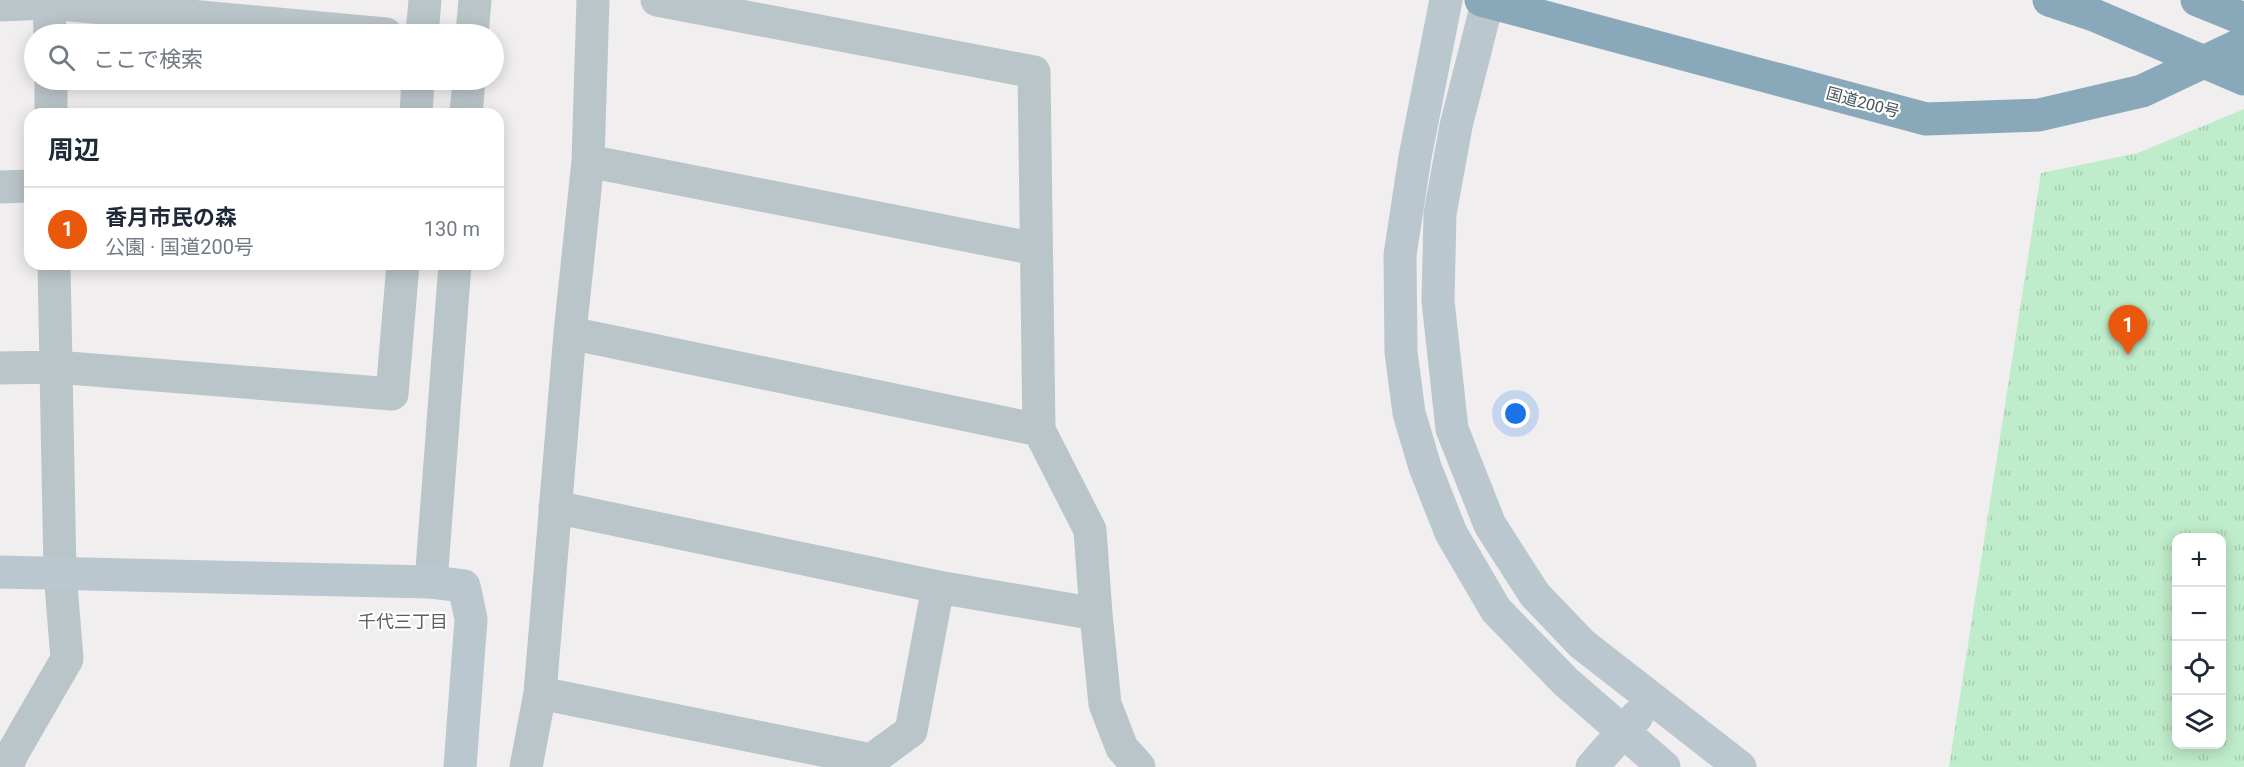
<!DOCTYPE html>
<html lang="ja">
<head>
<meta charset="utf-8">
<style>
  :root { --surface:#fff; --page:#f2f2f3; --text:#1f2937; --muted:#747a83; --line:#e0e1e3; --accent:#ea580c }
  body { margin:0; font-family:Roboto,"Noto Sans JP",sans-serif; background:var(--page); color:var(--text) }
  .controls { position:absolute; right:18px; bottom:18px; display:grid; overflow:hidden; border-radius:12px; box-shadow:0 3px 15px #0003 }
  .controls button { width:54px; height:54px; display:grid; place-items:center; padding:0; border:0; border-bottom:2px solid var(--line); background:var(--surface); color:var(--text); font:30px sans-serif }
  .you { position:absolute; left:1516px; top:414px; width:21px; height:21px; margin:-15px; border:4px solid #fff; border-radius:50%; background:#1a73e8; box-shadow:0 0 0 9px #1a73e833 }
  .badge { display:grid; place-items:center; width:39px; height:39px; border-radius:50%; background:var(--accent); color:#fff; font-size:20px; font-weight:700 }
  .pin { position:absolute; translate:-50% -50px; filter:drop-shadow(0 2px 3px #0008) }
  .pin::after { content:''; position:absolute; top:32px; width:21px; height:18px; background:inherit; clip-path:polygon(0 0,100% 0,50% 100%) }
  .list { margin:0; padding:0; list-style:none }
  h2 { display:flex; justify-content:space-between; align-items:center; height:78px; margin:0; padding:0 24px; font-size:26px }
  h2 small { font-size:20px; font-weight:400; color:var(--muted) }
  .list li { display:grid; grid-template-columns:39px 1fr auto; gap:18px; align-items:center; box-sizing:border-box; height:84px; padding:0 24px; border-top:2px solid var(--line) }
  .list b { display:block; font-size:22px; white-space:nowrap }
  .list p { margin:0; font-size:20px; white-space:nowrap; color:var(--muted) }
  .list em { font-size:20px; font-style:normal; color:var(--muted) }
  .icon { flex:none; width:33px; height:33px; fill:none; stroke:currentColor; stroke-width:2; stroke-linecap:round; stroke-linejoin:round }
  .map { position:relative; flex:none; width:2244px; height:767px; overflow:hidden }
  .search { position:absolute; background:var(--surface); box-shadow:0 3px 15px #0003; left:24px; top:24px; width:480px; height:66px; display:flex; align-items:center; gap:15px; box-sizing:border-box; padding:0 21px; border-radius:33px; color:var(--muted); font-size:22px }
  .panel { position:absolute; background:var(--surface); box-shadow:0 3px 15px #0003; left:24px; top:108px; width:480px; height:162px; border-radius:18px }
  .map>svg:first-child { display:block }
  .park { fill:url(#park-tufts); fill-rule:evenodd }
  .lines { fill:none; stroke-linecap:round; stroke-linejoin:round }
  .street { stroke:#bac5ca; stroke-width:33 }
  .secondary { stroke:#bbc7cf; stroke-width:33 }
  .highway { stroke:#89a8ba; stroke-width:33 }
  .labels { text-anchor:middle; stroke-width:4.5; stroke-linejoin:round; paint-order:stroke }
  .street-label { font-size:16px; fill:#47545a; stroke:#fff }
  .neighbourhood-label { font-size:18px; fill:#5b6063; stroke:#fff }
</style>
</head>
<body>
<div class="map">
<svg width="2244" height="767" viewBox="0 0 2244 767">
  <defs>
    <pattern id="park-tufts" width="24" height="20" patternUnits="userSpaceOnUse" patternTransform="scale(1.5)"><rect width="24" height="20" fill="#bfecca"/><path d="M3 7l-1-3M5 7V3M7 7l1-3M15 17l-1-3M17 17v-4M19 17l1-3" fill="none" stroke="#a6ccb0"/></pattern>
  </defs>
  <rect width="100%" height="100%" fill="#f1eeef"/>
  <path class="park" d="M2244,109V767H1949L2041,173L2138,153ZM2176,538H2222V744H2176Z"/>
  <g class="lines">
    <path class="street" d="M49,0L50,34
      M657,0L1034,72L1039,430L1090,530L1096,614L1105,704L1122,748L1139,767
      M0,5L49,3L386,34
      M422,34L425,0
      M472,34L475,0
      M51,80V114
      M416,114L418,80
      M466,114L469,80
      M588,161L1036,249
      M0,187L30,186
      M570,333L1039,430
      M0,368L56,367L392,394L403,264
      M555,507L938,587
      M431,582L455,264
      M540,693L871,760L911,731L938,587L1096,614
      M7,767L12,754L67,659L60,572L54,264
      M526,767L540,693L570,333L588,161L593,0"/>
    <path class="secondary" d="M1446,0L1415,157L1400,255L1401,352L1409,413L1425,467L1451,533L1496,610L1566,682L1664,767
      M1488,0L1456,126L1440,214L1438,301L1452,429L1490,525L1535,595L1582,644L1740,767
      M0,572L431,582L464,586L471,619L460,767
      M1592,767L1637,716"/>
    <path class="highway" d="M1481,0L1926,119L2039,115L2142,91L2244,43
      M2049,0L2094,15L2244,79
      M2197,0L2244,19"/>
  </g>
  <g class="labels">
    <g class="street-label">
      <text transform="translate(1863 102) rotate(15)" y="6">国道200号</text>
    </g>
    <g class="neighbourhood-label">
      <text x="403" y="628">千代三丁目</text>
    </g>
  </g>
</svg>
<div class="controls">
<button>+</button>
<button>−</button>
<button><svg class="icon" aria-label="locate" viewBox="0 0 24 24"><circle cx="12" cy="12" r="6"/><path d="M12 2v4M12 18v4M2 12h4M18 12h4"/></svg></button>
<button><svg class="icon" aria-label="layers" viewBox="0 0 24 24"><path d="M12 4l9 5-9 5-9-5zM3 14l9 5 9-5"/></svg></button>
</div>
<div class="you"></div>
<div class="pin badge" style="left:2128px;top:355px">1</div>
<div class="search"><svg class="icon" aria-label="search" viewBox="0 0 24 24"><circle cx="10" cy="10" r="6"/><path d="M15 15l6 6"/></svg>ここで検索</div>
<section class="panel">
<h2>周辺<small></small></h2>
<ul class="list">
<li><span class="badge">1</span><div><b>香月市民の森</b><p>公園 · 国道200号</p></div><em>130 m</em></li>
</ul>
</section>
</div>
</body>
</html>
